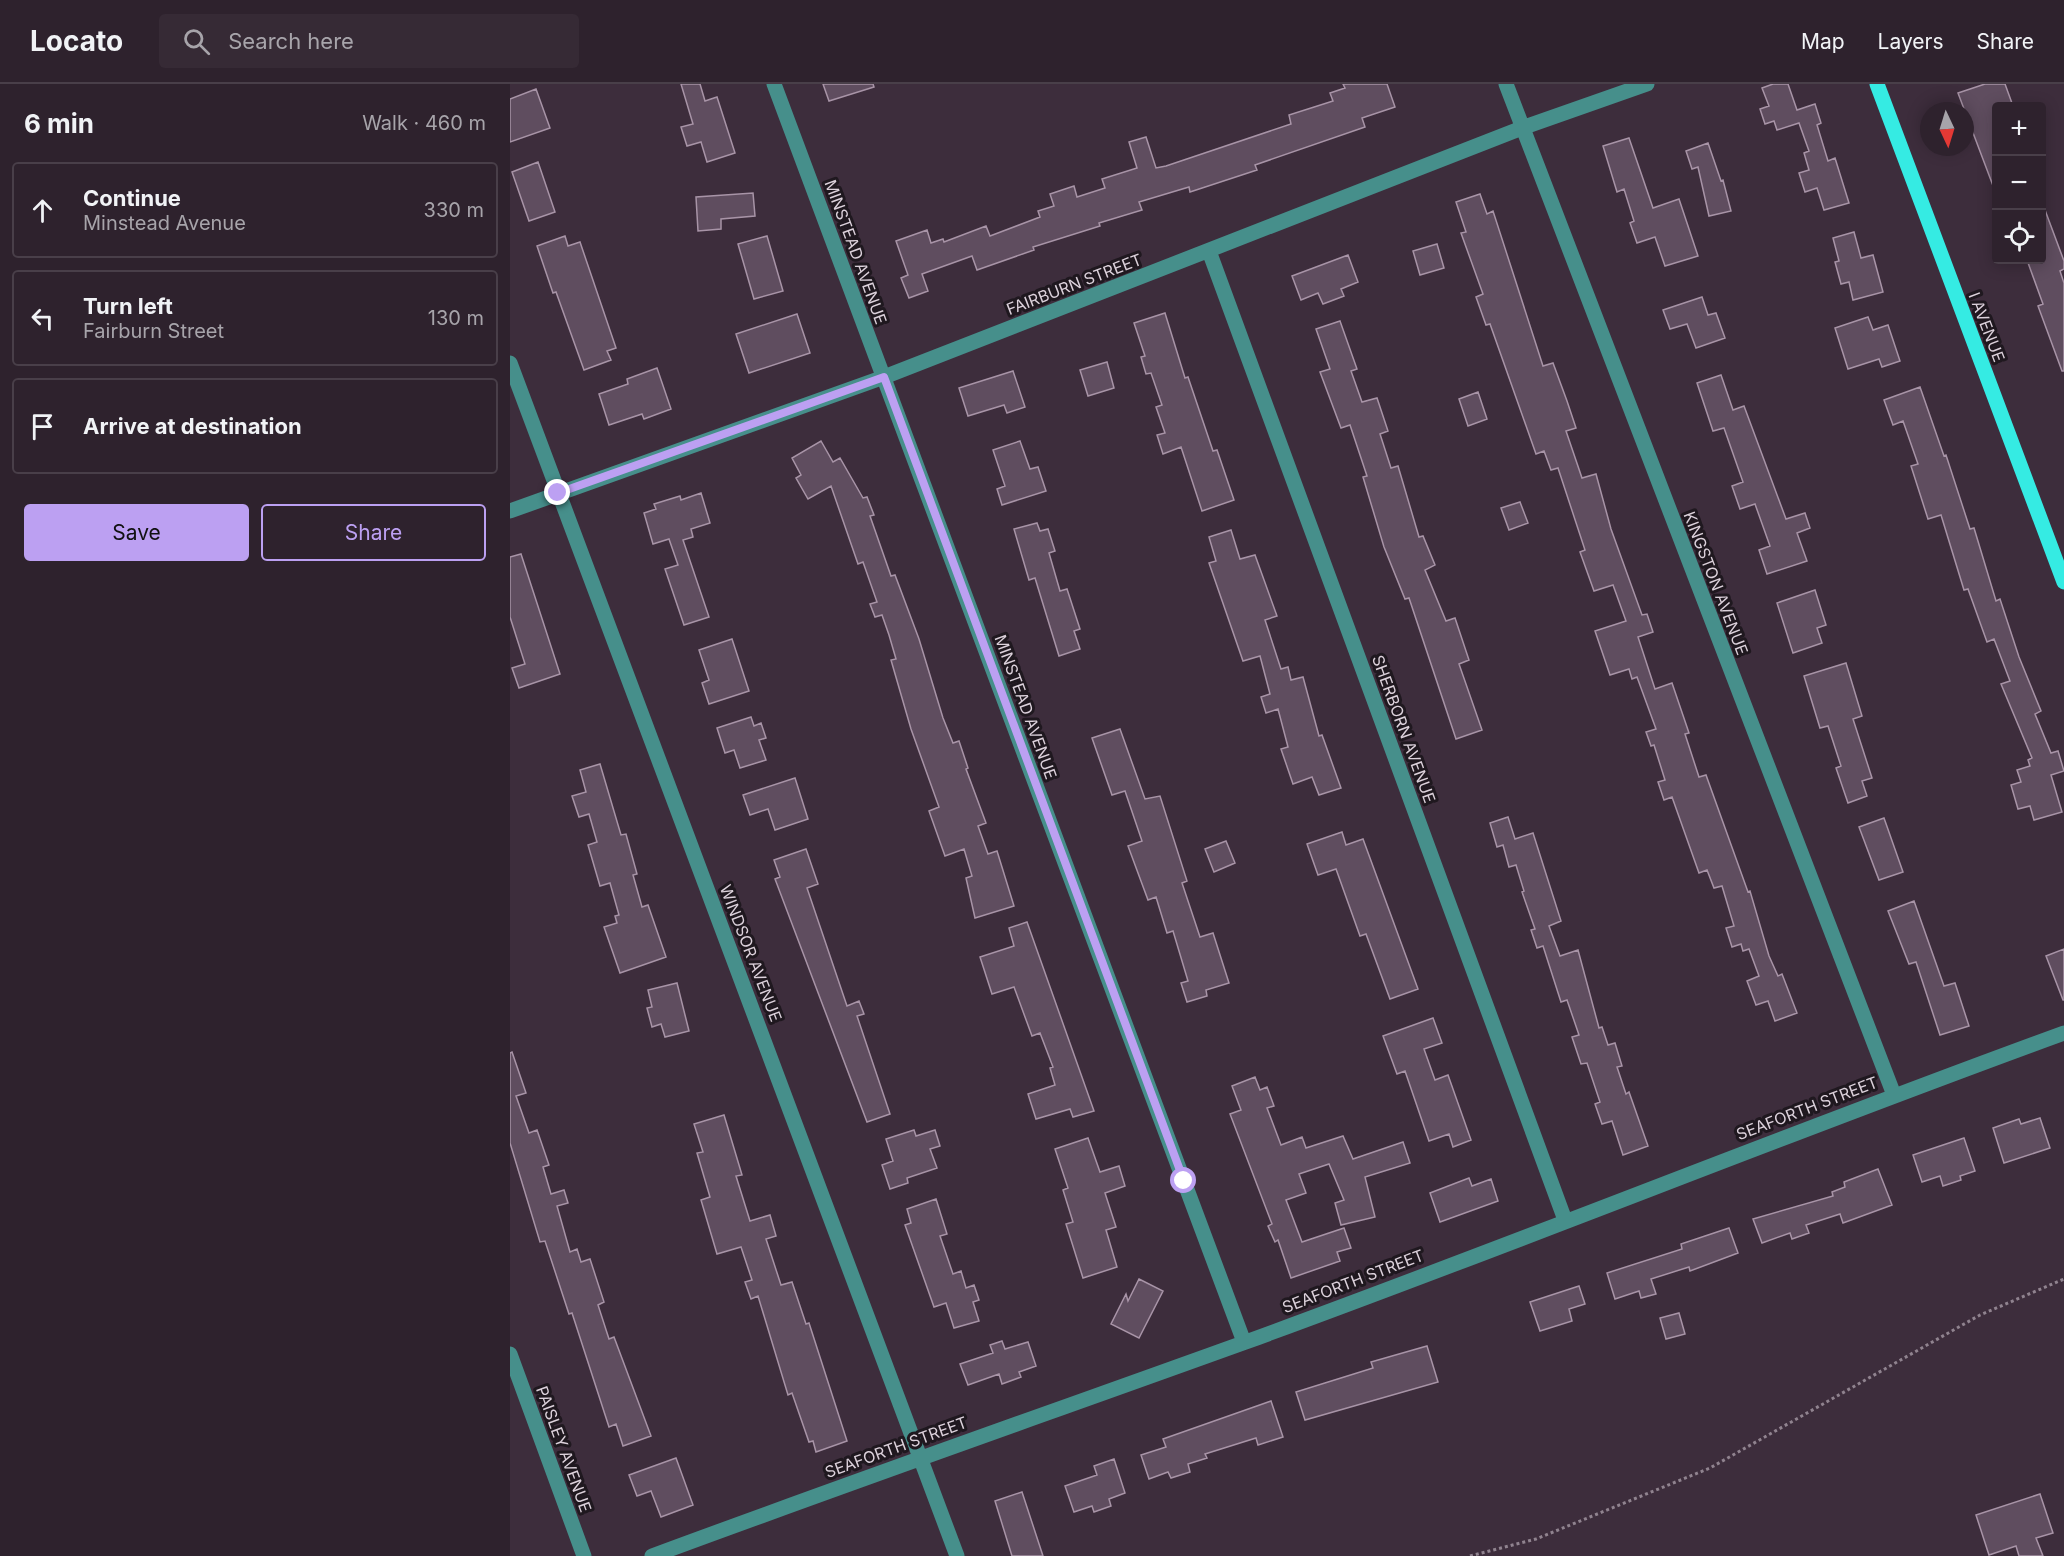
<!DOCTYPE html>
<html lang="en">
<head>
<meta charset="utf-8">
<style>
  :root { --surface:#2e222d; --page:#362a35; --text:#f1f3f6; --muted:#a7a4aa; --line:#493f49; --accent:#bca0f2 }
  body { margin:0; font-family:Inter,sans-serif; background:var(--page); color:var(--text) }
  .controls { position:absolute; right:18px; top:18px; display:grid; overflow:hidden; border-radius:6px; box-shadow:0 3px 15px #0003 }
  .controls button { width:54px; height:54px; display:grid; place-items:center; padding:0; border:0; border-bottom:2px solid var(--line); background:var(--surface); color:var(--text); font:30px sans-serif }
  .compass { position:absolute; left:1410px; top:18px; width:54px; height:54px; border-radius:50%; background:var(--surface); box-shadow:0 3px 15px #0003; rotate:176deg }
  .stop { position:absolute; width:18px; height:18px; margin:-14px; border:4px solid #bca0f2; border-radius:50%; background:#fff }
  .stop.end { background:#bca0f2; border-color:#fff; box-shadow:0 2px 6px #0008 }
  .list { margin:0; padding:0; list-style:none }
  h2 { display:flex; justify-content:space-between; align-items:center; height:78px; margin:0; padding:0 24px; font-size:26px }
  h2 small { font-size:20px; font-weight:400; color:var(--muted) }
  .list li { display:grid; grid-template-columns:39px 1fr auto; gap:18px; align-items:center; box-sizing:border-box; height:96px; margin:0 12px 12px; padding:0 12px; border:2px solid var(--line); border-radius:6px }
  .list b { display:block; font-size:22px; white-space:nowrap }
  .list p { margin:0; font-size:20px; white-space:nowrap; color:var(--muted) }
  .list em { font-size:20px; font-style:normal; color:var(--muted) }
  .actions { display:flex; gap:12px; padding:18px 24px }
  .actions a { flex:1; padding:14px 0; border:2px solid var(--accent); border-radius:6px; text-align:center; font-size:21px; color:var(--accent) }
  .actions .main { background:var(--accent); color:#111 }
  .icon { flex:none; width:33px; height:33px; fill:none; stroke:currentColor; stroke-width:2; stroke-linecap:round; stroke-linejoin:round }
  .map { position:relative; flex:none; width:1554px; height:1472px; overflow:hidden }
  header { display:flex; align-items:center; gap:36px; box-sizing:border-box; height:84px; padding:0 30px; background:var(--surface); border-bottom:2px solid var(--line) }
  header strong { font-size:28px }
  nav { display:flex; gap:33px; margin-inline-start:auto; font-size:21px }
  .search { width:420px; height:54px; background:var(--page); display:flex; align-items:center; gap:15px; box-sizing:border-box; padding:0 21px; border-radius:6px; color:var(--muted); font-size:22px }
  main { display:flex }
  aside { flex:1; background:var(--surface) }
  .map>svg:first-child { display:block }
  .building { fill:#5f4d5f; stroke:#a894a7; stroke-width:1.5 }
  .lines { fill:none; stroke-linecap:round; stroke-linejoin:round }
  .path { stroke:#90838f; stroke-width:3; stroke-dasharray:3 3; stroke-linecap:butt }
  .minor { stroke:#468f8b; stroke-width:15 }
  .major { stroke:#35ebe3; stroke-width:15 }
  .route { stroke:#bca0f2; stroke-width:8 }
  .labels { text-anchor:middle; stroke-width:6; stroke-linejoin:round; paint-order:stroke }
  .street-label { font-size:16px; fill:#dcd1db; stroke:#1f181f }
</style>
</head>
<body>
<header>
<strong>Locato</strong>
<div class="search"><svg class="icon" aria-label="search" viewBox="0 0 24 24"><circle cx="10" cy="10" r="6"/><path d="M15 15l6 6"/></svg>Search here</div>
<nav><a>Map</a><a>Layers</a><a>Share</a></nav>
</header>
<main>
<aside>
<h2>6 min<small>Walk · 460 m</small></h2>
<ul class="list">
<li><svg class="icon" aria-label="ahead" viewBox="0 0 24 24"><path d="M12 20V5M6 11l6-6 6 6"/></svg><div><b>Continue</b><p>Minstead Avenue</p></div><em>330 m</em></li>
<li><svg class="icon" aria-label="left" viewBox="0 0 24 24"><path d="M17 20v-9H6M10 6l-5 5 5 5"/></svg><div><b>Turn left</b><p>Fairburn Street</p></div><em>130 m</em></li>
<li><svg class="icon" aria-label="arrive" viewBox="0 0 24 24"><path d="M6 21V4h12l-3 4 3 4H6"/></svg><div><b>Arrive at destination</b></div></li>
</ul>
<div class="actions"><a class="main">Save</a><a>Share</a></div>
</aside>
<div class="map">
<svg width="1554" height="1472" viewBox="0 0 1554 1472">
  <rect width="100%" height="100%" fill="#3d2d3c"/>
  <path class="building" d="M171,0H190L195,17L207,13L225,69L197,78L191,58L177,62L171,43L183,40Z
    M313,0H363L364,3L319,17Z
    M833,0H877L885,23L852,34L855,43L745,81L747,86L680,108L679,103L629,118L632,126L589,139L590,142L523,163L524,166L467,186L462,172L412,190L418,207L399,214L391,194L398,191L386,157L417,146L421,159L433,155L434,158L476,142L480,152L530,133L528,127L544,122L540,110L564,102L567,113L595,104L592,95L627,84L619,58L636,53L646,84L656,82L781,40L779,31L823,17L820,9L835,4Z
    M1263,0H1278L1287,26L1305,20L1311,39L1307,41L1318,77L1325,74L1339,119L1314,126L1307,104L1295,108L1289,89L1299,86L1294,69L1299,67L1289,39L1267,46L1264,37L1255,40L1250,25L1259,22L1252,4Z
    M1475,0H1495L1503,22H1486L1485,107L1448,9Z
    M26,5L40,44L0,58V15Z
    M1119,54L1143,124L1169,115L1188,172L1155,182L1145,153L1127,159L1120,139L1124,137L1114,105L1107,108L1093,62Z
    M1198,59L1211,97L1213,96L1221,127L1199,132L1188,83L1182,85L1176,67Z
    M28,78L45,128L19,137L2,88Z
    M243,109L245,132L211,135V145L188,147L186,113Z
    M970,110L977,130L983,127L1033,282L1043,279L1057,317L1066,344L1056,347L1072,394L1086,390L1101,445L1132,531L1137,530L1143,548L1128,553L1145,605L1162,599L1179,649L1175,650L1189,693L1196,691L1238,808L1240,807L1259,872L1268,892L1272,890L1287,929L1265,937L1258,917L1246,921L1237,897L1249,892L1239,865L1233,867L1231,860L1222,863L1216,844L1224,842L1212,802L1204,804L1197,786L1189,789L1162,713L1154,716L1148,698L1155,696L1144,661L1141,662L1136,648L1146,645L1127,593L1122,595L1119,585L1100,591L1085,547L1116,537L1103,501L1084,507L1070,468L1075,466L1048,384L1041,386L1034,367L1026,370L980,240L976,241L966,213L973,210L951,149L956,148L946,118Z
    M1532,118L1554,177V185L1550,187L1554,199V287H1552L1528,222L1533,220L1517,176H1532Z
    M1344,148L1351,174L1363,171L1373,208L1343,216L1339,198L1331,200L1325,178L1329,177L1323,154Z
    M55,152L58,162L70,158L106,264L97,267L101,276L74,286L46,208L43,209L27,162Z
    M257,152L273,207L244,215L228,160Z
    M927,160L934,184L910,191L903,167Z
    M838,171L848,198L831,205L834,212L813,220L808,209L791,216L782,192Z
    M1192,213L1198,231L1206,229L1215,254L1186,264L1177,240L1160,245L1153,226Z
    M655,229L675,294L678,293L703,367L707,366L724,416L692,427L671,363L653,370L647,351L655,349L646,323L652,321L641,289L636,290L631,273L635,272L624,239Z
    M287,230L300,269L239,289L226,250Z
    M1358,233L1363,246L1378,241L1390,277L1372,283L1369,275L1338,285L1325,244Z
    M830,237L847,285L841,287L852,318L867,314L878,347L870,350L881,384L888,382L909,453L913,452L925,481L915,486L936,537L945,534L959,576L949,580L972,646L946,655L899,514L895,515L874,463L853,393L857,392L840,341L831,344L810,288L820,285L806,245Z
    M597,278L604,304L578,312L570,286Z
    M147,284L161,325L134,335L132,330L99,341L89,310L118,300L117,295Z
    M503,287L515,323L497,329L494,321L458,332L449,304Z
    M1211,291L1223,326L1234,322L1276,435L1295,429L1300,444L1287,449L1297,477L1257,490L1249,466L1260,462L1245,420L1230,425L1222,402L1233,398L1214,344L1203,347L1187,299Z
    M1410,303L1434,372L1436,371L1460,445L1464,444L1486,517L1490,515L1509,573L1531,627L1525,630L1541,669L1548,667L1554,687L1541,691L1552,728L1524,736L1520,722L1508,725L1501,701L1511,698L1507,686L1520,682L1518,676L1522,674L1491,600L1500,597L1484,555L1477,558L1458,505L1454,506L1431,431L1418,435L1401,382L1408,380L1393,337L1383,341L1374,316Z
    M968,308L977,335L958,342L949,315Z
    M311,357L323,378L330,374L353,414L357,413L364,431L360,432L381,492L385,491L409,555L433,634L443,659L449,657L458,684L456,685L476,739L468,742L478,770L487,767L504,822L465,834L456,794L462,792L454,765L435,772L419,727L429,723L401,645L381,576L386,575L379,551L372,531L365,533L360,520L367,518L353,478L348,480L321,402L298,415L286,394L291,391L282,374Z
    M510,357L520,385L528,383L536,407L492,421L487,405L495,402L483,366Z
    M191,409L200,439L181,445L183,453L173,456L199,533L174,541L155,485L168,481L159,455L143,460L134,429L146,425L144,420L170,412L171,416Z
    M1010,418L1018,439L999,446L991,424Z
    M527,439L530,447L538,445L545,467L539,469L550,507L557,505L570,545L564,547L570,565L549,572L525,494L519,496L504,445Z
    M721,446L730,475L745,471L767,532L755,536L771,585L778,583L781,596L793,593L809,652L812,651L831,704L809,711L802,693L783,700L771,665L778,663L768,625L756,629L751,613L760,610L750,572L733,577L699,479L706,477L699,453Z
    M11,470L50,590L9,604L2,584L15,580L0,533V473Z
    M1305,506L1316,541L1307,544L1312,559L1283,569L1267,519Z
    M222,555L239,607L199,620L192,599L199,596L189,566Z
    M1336,579L1352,632L1343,635L1362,694L1352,697L1357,712L1338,719L1326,684L1331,682L1318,642L1310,644L1294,592Z
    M241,633L244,642L251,639L256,654L249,656L256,676L230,684L224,666L215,669L207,644Z
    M610,645L635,715L650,712L677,797L672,799L690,853L703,849L719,899L696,906L697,912L677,918L671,899L678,897L663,847L657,849L646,813L638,816L618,762L632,757L615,707L602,711L582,654Z
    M90,680L111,751L116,750L127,790L123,791L132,823L138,821L156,873L110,889L94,843L107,839L105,832L109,831L100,799L90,802L78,761L87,758L79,730L69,733L62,712L76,708L70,686Z
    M285,694L298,735L265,746L258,725L240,731L233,711Z
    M998,733L1005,755L1023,749L1051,837L1039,842L1050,872L1068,866L1089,944L1092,943L1098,961L1105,959L1112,982L1107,983L1116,1010L1119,1008L1138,1062L1113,1071L1102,1037L1092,1040L1085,1020L1090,1018L1077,979L1071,980L1062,953L1069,951L1057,916L1051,918L1033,862L1027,864L1021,846L1025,845L1012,808L1014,807L1006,781L999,783L993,761L987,763L980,739Z
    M1374,734L1393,788L1369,796L1349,743Z
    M832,748L836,761L853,755L908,905L880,915L856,850L850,852L826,785L808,791L797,760Z
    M716,757L725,779L704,788L695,765Z
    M296,765L308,800L297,804L337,922L349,917L354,930L347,932L380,1030L357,1038L265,795L270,793L264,776Z
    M1404,817L1434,902L1445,899L1459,942L1430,951L1406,878L1399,880L1378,827Z
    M517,838L584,1027L563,1033L560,1025L526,1035L518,1010L545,1001L540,984L543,983L530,949L522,952L504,903L482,910L470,873L504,862L499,844Z
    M1554,865V916H1553L1536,872Z
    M167,899L179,947L155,953L151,940L142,943L137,924L142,923L138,906Z
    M923,934L932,959L914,965L925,996L938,991L961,1056L943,1063L939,1050L919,1057L895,987L887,990L873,952Z
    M2,968L16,1009L6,1012L19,1049L27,1046L39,1081L33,1083L41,1110L54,1106L58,1119L47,1122L60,1168L67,1165L71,1178L80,1175L94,1218L88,1221L99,1255L104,1253L141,1352L113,1362L106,1340L99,1343L62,1229L59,1230L35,1157L30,1158L0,1059V969Z
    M745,993L750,1006L757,1003L764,1022L757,1024L771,1061L792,1053L796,1064L833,1052L843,1075L893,1058L900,1079L855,1093L865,1133L831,1141L825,1119L834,1116L819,1080L789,1090L796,1109L776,1116L792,1158L834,1144L841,1164L827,1168L830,1177L781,1194L768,1156L765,1158L758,1142L762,1140L720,1030L731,1026L722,1002Z
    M214,1031L232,1091L226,1092L240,1137L260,1131L266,1152L256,1155L271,1201L282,1198L296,1240L299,1239L337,1357L306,1368L303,1357L299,1358L282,1309L278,1311L248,1212L241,1215L235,1198L242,1196L231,1163L207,1170L191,1116L200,1113L187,1069L193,1068L184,1040Z
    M1530,1034L1540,1064L1494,1079L1483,1044L1509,1035L1511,1040Z
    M404,1046L406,1052L425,1046L430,1062L420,1065L427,1084L397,1094L398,1099L380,1105L372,1081L383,1077L376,1055Z
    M578,1054L590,1088L609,1082L615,1102L595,1109L606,1143L596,1146L607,1183L573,1194L556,1140L563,1138L553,1106L558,1104L545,1065Z
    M1454,1054L1465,1087L1450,1092L1451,1096L1433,1102L1430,1092L1412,1098L1403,1071Z
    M1368,1085L1382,1121L1333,1139L1330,1130L1296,1141L1299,1149L1282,1155L1280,1149L1252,1159L1243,1135L1323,1112L1322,1108L1335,1103L1334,1098Z
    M959,1094L962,1102L981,1095L988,1117L930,1138L920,1109Z
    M426,1115L437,1150L430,1152L443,1190L451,1187L456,1204L464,1201L469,1216L463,1218L469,1237L444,1244L436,1219L424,1223L395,1141L401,1139L397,1125Z
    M1219,1144L1228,1169L1180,1187L1179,1183L1141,1195L1146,1210L1131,1214L1129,1207L1105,1215L1097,1189L1172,1165L1171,1160Z
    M629,1195L653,1207L629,1254L601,1240L616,1210L618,1217Z
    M1069,1202L1075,1220L1059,1225L1062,1237L1030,1247L1020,1218Z
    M1169,1229L1175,1250L1156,1255L1150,1234Z
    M492,1257L495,1265L518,1258L526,1282L509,1288L511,1293L492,1300L489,1290L458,1301L450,1280L483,1269L480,1261Z
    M917,1262L928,1298L795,1336L786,1308L863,1284L861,1278Z
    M761,1317L773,1353L748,1361L746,1354L695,1370L697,1374L678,1380L680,1388L661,1394L658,1388L639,1395L631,1371L656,1363L653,1355Z
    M166,1374L183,1421L151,1433L141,1407L127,1412L119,1391Z
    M604,1375L615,1409L599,1415L601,1422L584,1428L582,1422L564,1428L555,1402L587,1391L584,1382Z
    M512,1408L533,1472H502L485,1417Z
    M1530,1410L1543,1449L1526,1454L1533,1472H1509L1506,1462L1479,1471L1466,1431Z"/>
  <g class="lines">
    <path class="path" d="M960,1472L1026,1455L1200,1384L1470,1231L1554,1195"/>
    <path class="minor" d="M264,0L734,1258
      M996,0L1384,1011
      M699,167L1055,1136
      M0,279L447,1472
      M0,427L374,293L1012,44L1137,0
      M0,1270L74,1472
      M142,1472C339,1399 536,1330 733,1259C1008,1159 1279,1049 1554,949"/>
    <path class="major" d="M1367,0L1554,498"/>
  </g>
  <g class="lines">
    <path class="route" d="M48,409L374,293L674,1097"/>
  </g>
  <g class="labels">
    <g class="street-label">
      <text transform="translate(346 168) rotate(70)" y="6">MINSTEAD AVENUE</text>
      <text transform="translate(564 200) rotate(-21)" y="6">FAIRBURN STREET</text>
      <text transform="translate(1477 243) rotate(69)" y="6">I AVENUE</text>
      <text transform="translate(1206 499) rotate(69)" y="6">KINGSTON AVENUE</text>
      <text transform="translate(516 623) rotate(70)" y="6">MINSTEAD AVENUE</text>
      <text transform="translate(894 645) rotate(70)" y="6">SHERBORN AVENUE</text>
      <text transform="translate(241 869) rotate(69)" y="6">WINDSOR AVENUE</text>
      <text transform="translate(1297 1024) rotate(-21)" y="6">SEAFORTH STREET</text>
      <text transform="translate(843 1197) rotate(-21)" y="6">SEAFORTH STREET</text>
      <text transform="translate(386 1363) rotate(-20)" y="6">SEAFORTH STREET</text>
      <text transform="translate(54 1365) rotate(70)" y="6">PAISLEY AVENUE</text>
    </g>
  </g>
</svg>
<div class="controls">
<button>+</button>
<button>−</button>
<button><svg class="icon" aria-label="locate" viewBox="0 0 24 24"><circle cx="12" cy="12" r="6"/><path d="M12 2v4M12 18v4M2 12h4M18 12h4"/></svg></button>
</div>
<svg class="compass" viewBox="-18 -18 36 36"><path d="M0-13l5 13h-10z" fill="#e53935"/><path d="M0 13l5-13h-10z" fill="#a7a4aa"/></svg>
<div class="stop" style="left:674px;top:1097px"></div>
<div class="stop end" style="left:48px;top:409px"></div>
</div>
</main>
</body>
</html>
